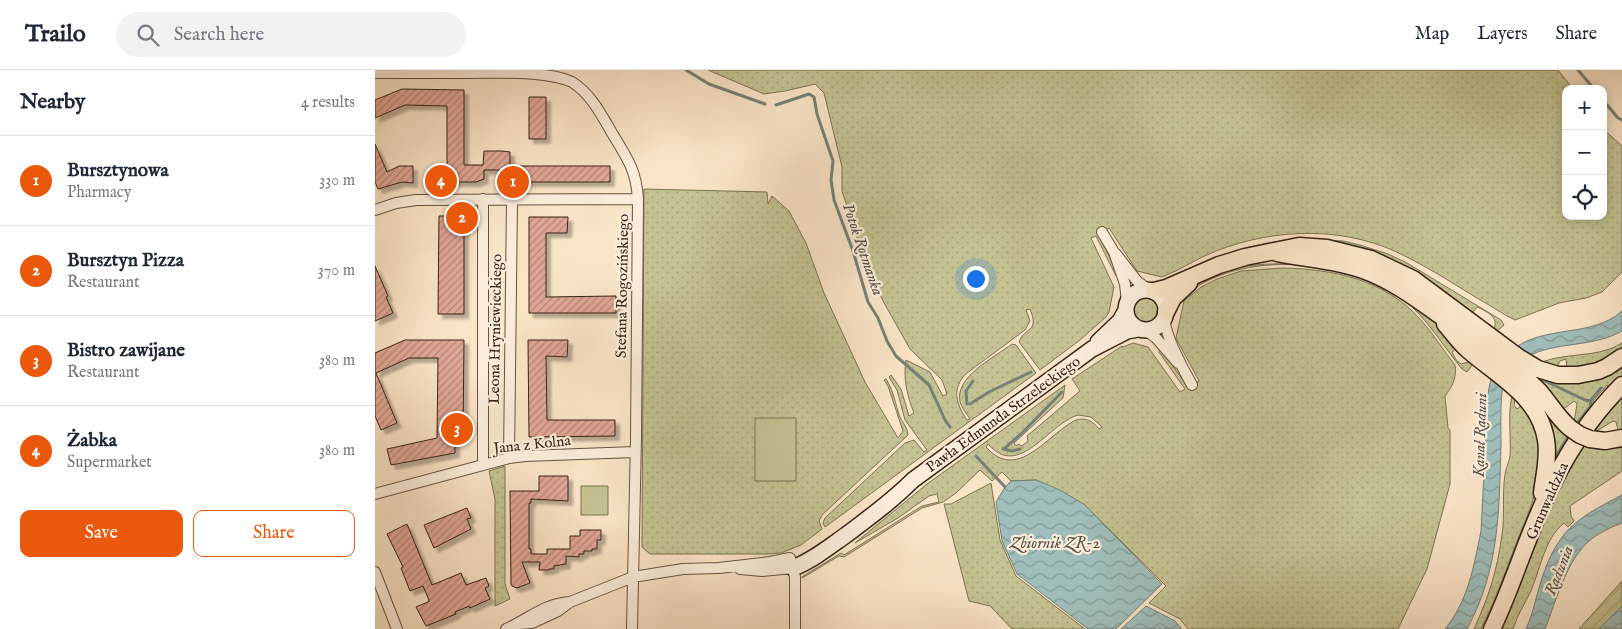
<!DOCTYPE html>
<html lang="en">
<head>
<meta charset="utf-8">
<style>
  :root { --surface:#fff; --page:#f2f2f3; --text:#1f2937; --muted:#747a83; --line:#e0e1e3; --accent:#ea580c }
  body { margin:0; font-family:"IM FELL English",serif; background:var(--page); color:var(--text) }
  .controls { position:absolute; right:15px; top:15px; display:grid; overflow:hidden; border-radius:10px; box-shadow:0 2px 12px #0003 }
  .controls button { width:45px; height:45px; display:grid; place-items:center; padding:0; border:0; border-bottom:1px solid var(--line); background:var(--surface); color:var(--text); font:25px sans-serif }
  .you { position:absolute; left:600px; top:208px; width:18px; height:18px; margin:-12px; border:4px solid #fff; border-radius:50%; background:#1a73e8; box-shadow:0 0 0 8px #1a73e833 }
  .badge { display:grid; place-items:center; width:32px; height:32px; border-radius:50%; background:var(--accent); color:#fff; font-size:16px; font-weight:700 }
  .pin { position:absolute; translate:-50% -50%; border:2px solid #fff; box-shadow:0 1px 5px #0006 }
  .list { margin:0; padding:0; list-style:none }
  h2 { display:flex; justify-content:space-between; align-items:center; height:65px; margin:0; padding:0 20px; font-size:21px }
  h2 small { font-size:16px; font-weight:400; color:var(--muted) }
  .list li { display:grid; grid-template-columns:32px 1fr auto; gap:15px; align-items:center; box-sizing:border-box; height:90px; padding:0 20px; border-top:1px solid var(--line) }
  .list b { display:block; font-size:19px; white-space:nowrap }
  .list p { margin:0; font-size:16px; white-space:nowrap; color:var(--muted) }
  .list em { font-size:16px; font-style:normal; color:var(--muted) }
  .actions { display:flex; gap:10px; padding:15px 20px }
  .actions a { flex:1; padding:11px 0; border:1px solid var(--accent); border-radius:10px; text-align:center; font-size:18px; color:var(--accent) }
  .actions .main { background:var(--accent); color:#fff }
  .icon { flex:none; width:28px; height:28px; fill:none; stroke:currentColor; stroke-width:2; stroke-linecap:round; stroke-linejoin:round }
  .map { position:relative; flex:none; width:1247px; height:559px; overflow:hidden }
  header { display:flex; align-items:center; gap:30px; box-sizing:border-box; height:70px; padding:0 25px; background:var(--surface); border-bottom:1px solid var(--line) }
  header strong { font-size:24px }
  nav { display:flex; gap:28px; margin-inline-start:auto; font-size:18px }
  .search { width:350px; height:45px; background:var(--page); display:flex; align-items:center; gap:12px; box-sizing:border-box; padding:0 18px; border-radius:28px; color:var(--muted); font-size:19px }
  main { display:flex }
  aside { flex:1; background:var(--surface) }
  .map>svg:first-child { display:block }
  .grass { fill:url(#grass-dots); stroke:#7d7254; fill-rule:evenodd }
  .garden { fill:url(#garden-furrows); stroke:#7d7254 }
  .pitch { fill:#c4c292; stroke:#7d7254 }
  .water { fill:url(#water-waves); stroke:#758079 }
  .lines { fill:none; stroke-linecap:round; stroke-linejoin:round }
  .stream { stroke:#758079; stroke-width:3 }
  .building { fill:url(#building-hatch); stroke:#362315; filter:url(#shadow) }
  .minor-casing { stroke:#675342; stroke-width:12 }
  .secondary-casing { stroke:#362315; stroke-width:18 }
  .primary-casing { stroke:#362315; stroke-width:19 }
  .minor { stroke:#fceddb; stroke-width:10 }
  .secondary { stroke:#fceddb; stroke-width:15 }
  .primary { stroke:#fae4c7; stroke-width:16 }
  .primary-bridge-casing { stroke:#362315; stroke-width:19; stroke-linecap:butt }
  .primary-bridge { stroke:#fae4c7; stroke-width:16 }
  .labels { text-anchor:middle; stroke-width:4.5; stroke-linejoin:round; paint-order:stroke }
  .street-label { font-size:15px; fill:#362315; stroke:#fceddb }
  .water-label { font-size:16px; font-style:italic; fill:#565247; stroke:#fceddb }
</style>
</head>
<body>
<header>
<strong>Trailo</strong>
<div class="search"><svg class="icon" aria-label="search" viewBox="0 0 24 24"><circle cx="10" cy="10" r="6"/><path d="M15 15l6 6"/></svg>Search here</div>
<nav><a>Map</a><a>Layers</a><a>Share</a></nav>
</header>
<main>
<aside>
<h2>Nearby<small>4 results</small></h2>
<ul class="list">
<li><span class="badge">1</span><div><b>Bursztynowa</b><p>Pharmacy</p></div><em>330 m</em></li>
<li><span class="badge">2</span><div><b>Bursztyn Pizza</b><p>Restaurant</p></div><em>370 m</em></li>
<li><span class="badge">3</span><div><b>Bistro zawijane</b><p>Restaurant</p></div><em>380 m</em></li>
<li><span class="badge">4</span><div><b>Żabka</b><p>Supermarket</p></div><em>380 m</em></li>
</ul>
<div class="actions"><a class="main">Save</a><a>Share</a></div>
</aside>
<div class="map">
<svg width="1247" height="559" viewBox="0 0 1247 559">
  <defs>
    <pattern id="grass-dots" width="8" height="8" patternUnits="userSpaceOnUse" patternTransform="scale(1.25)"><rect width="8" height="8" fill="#c4c292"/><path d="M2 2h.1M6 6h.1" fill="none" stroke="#a9a67d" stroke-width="1.8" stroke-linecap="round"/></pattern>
    <pattern id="garden-furrows" width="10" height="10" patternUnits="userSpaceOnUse" patternTransform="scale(1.25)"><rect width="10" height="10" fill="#c4c292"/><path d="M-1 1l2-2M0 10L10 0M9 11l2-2" fill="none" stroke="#a9a67d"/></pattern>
    <pattern id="water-waves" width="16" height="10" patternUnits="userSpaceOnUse" patternTransform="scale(1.25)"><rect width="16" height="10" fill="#9fbebb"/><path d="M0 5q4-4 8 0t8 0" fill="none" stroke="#829a97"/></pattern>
    <pattern id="building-hatch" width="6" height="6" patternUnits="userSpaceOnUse" patternTransform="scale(1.25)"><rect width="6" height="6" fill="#e0a695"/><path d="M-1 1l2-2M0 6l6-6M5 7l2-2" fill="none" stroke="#b68778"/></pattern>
    <filter id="shadow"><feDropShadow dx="4.5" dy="4.5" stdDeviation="1" flood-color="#0004"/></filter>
  </defs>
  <rect width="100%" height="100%" fill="#fae4c7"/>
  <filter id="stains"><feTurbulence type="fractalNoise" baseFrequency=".004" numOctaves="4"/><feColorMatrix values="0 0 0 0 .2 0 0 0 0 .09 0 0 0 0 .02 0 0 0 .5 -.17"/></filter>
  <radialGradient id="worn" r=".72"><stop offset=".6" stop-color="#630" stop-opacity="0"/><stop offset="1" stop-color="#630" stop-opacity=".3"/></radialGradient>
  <path class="grass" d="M333,0H1183L1198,19H1191V146H1228V59L1247,76V202L1227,222L1211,228L1184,233L1140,250C1129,245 1118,237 1107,231C1082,216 1058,200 1032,187C973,156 903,157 841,181C822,188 806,200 787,207L762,201L734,158L723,164L745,208L741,206L721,166L716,168L739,217L734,242L731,247L705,270L665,300L644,272C649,257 665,263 655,239L651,240L655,251L650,260L592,303C576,318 581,334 592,350L595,349C591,343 587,338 585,332C579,307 620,287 637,274L641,275L661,303L450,457L448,453L450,448L530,373L539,370L549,382L552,380L530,350L522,320L514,307L516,305L526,319L534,346L539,343C532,325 528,309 531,290L555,302L568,326L572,324L567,310L535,279L508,231L489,188L467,121V97L449,23L440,14L410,21L389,24Z
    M269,119L392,122L393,134L397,126L414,141L431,173L449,223L490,312L523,368L528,361L513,316L509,310L511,309C519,321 520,334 525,347C528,353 533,359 533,365L447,445L444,451L447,459L426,475L406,483L393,484H275L267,477Z
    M926,169L968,171L985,175L1013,184L1032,193L1126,250L1129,255L1122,261L1092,302L1087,299C1068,276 1052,248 1028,229C974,188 865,180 812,224L808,223C837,201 861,195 897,194C952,192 1006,204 1049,241C1062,251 1072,264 1083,277L1077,282L1081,290L1086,294L1094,292L1102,282L1086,266L1104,279L1110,273L1043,222L1012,203L992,194L964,187L924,181C934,178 950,181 961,183C1026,198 1061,231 1112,269C1127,252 1120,245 1102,237L1095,246C1073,229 1052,211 1027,197C950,156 873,169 800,211V207C840,185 881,172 926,169Z
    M908,198C959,199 1010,210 1045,249C1058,263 1068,280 1080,295C1082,308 1077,317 1070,326L1073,358L1075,360V414L1052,499L1023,559H813L805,549L774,533L791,516L710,435L661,410L636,411L627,402L617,411L605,400L581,423L568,432L547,438L469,487L464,486L427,508V507L466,483L469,485L547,436L564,432L562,424L554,426L523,448L480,473L552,414L690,315L688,328L639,373L641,376L643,374L647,376L653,371L652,366L705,321L697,309L747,276L748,277L758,273L773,277L805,322L810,319L784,282L785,278L813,317L824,311L801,268L809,231L826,217L842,209L866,201ZM703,345L716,347L727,357L724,359C718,351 710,347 701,350C672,364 643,413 611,377L613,374C644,410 673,354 703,345Z
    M758 240a13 13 0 1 1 26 0a13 13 0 1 1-26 0Z
    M1247,273V281C1230,294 1213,301 1192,300L1191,289L1185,291L1182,297L1169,294L1160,302C1188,317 1221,310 1247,293V308L1233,322L1228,323L1233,316L1232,315L1218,331L1219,338L1198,366L1174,406L1173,405C1180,372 1172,343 1148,318L1140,329L1139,335L1142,339L1149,333C1159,347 1165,362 1166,379C1168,412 1153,444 1141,474C1130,503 1120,531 1106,559H1099C1114,526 1122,501 1127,465C1130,445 1127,424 1130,404C1131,398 1134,392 1135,386C1137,357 1127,321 1153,300C1180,279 1219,291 1247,273ZM1156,308L1170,321L1186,341L1199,331L1202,334L1199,352L1191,364L1183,356L1168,333L1151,314Z
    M1247,322V363H1244L1241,352L1238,351L1220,362L1233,378L1247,376V401L1195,436L1196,446L1199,451L1193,457L1189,453C1169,469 1165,501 1155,523C1149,535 1142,546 1138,559H1123L1196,388Z
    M130,396V514L135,529L120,536V429L114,401Z
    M616,413L625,470L641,506L710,559H637L615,536L594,531L569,434H576Z"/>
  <path class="garden" d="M1247,511V559H1204Z"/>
  <path class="pitch" d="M380,348H421V411H380Z
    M206,416H233V445H206Z"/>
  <path class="water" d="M1247,241V261C1218,278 1180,271 1152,287C1147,291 1130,311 1128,316C1125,330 1126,359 1126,374C1124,440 1125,498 1092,559H1070C1093,531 1099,496 1106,461L1113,324C1115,309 1119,300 1128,289C1159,251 1214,271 1247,241Z
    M661,410L685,420L710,435L787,514L741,559H713L642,504L627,471L621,432L630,417L636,411Z
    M1247,425V453C1239,456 1230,460 1222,465C1193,483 1182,529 1170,559H1151C1158,544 1161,527 1166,511C1183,459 1201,449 1247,425Z
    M771,536L800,551L807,559H746Z
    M1247,536V559H1224Z"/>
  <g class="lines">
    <path class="stream" d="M311,0L334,14L390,34
      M1203,0L1219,19
      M1228,30L1243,48L1247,50
      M401,35L434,24L439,27L442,44L458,91L456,110L459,130L478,181L493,232L503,248L512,271L521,286L554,315L570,350L575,357
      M1164,308L1210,330L1216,331
      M592,334L591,321L598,311
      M595,334L614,322L656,302
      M1200,356L1215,337L1216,330L1226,318
      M630,378L648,362L687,322
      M628,379L637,381L645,379
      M601,386L630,417
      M1180,388L1194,365"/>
  </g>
  <path class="building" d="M27,19L89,20V95H108L109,81H127L135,82V96H235V112H135V100H109V109L101,112H55V98H72V36L30,35L0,48V30Z
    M154,27H171V69H154Z
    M0,74L12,102L24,96H38V113L27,112L3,119L0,112Z
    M64,146H89V244H63Z
    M154,147H193L192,163H171V227L241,226V243H154Z
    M0,196L13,226L11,227L18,243L0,251Z
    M30,270H89L88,366H80V383L16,395L12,379L62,368L63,288H34L1,303L22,353L6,360L0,346V283Z
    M153,270H193L192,287L171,286L172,350H240V366L154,367Z
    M164,406H193V431L156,429V433H154V479H156V484H172V479H195V466H205V460H226V470H222V479H217V481H209V484H204V487L191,486V494L179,496V499H174V500H164L165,492H147L155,513L142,518L137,516L136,514L135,421H164Z
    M92,438L96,448L92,449L96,459L59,478L49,455Z
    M32,454L57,515L86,503L91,515L111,508L114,516L110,518L115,529L95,538L94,536L80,542L81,544L51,556L41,537L53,532L54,530L48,516L35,521L26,498L28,497L12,464Z"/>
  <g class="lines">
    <defs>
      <path id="minor" d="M0,3C31,3 61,3 92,3C123,3 170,0 197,12C216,24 226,44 237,63C252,88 261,99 263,129
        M0,140L21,133L41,130L263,129L261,368L257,559
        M727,162L739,182L750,214L752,232
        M741,184L762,211L774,220
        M790,247C788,262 809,301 817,315
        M770,260L781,268L803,293
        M134,388L137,130
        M108,394V129
        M0,424L134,388L150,386L260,382
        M365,499L387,501L418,498
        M0,502L22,559
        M144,554L157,553L183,541L195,532L258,507L308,499L344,498L395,492L415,488L420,507V559
        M131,559C154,549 168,534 195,532"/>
      <path id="secondary" d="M751 240a20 20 0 1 1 40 0a20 20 0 1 1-40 0Z
        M723,272L745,251L750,242
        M418,498C438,490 454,477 471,465C495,447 517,431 538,410L717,279L752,261L763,259"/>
      <path id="primary" d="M902,183C931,189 960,190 988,200C1016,210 1039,227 1063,244C1097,268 1133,291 1163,320C1174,332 1182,347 1195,358
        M779,221L791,218L844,195L870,187L924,176L952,178L996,189L1038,209L1143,287L1163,299L1183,305H1203L1223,301L1232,297L1247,287
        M791,242L798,228L814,213
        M1070,254C1078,263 1084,272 1093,280C1124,307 1164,326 1171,370C1174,387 1169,406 1167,423
        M1215,369L1230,371L1247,368
        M1117,559C1138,515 1151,469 1172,425C1191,384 1215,347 1247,315"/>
    </defs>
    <use href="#minor" class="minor-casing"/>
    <use href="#secondary" class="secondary-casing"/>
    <use href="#primary" class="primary-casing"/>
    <use href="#minor" class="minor"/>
    <use href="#secondary" class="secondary"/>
    <use href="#primary" class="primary"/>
    <defs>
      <path id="primary-bridge" d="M1195,358L1205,365L1215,369"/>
    </defs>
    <use href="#primary-bridge" class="primary-bridge-casing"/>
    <use href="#primary-bridge" class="primary-bridge"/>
  </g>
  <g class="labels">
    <g class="street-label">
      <text transform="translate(247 216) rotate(-89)" y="5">Stefana Rogozińskiego</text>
      <text transform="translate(120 259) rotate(-89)" y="5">Leona Hryniewieckiego</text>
      <text transform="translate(628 344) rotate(-36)" y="5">Pawła Edmunda Strzeleckiego</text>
      <text transform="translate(157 374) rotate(-6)" y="5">Jana z Kolna</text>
      <text transform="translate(1172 431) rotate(-66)" y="5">Grunwaldzka</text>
    </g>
    <g class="water-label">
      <text transform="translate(489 179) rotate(71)" y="6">Potok Rotmanka</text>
      <text transform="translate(1104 365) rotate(-88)" y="6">Kanał Raduni</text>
      <text x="680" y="478">Zbiornik ZR-2</text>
      <text transform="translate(1183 500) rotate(-68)" y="6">Radunia</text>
    </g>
  </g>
  <rect width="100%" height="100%" filter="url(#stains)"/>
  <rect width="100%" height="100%" fill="url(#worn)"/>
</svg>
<div class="controls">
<button>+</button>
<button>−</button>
<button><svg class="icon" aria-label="locate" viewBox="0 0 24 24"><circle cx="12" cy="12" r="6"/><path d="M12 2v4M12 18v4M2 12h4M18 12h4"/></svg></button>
</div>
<div class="you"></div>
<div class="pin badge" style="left:138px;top:112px">1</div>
<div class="pin badge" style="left:87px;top:148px">2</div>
<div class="pin badge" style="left:82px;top:359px">3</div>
<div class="pin badge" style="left:66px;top:111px">4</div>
</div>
</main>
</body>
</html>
